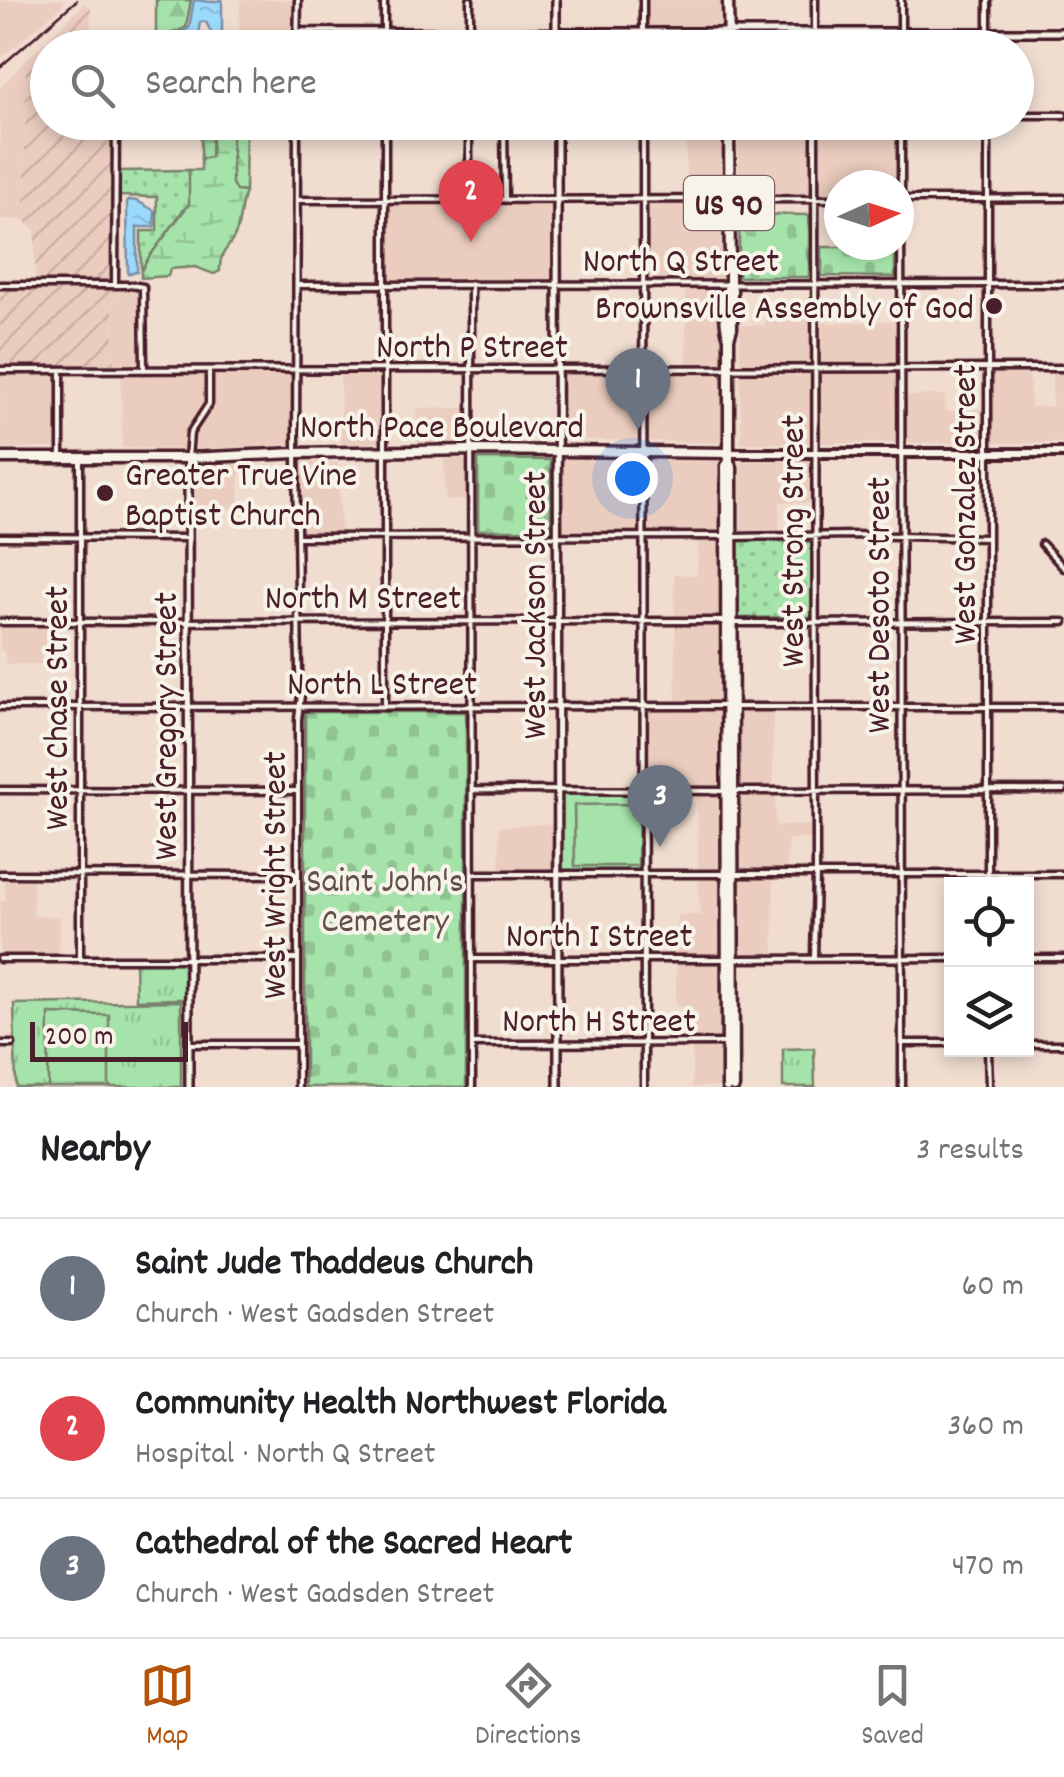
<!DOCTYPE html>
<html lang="en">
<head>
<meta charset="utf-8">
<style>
  :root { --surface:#fff; --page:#f6f6f6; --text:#202124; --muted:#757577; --line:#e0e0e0; --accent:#b45309 }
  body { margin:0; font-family:Dekko,sans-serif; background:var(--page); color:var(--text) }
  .controls { position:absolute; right:30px; bottom:30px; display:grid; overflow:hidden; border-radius:0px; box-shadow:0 5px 15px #0003 }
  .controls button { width:90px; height:90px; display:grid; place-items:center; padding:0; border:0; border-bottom:2px solid var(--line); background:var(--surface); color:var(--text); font:50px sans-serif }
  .compass { position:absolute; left:824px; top:170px; width:90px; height:90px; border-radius:50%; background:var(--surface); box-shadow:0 5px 15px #0003; rotate:87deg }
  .scale { position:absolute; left:30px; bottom:25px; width:158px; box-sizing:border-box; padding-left:10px; border:5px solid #4a1f2b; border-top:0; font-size:28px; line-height:35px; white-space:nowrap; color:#4a1f2b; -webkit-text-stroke:8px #f7f3e8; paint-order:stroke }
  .you { position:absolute; left:632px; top:478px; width:35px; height:35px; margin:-25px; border:8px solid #fff; border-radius:50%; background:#1a73e8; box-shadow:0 0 0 15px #1a73e833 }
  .badge { display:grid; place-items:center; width:65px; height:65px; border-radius:50%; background:var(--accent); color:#fff; font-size:32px; font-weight:700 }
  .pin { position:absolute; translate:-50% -82px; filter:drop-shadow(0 2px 5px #0008) }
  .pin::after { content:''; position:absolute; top:52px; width:35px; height:30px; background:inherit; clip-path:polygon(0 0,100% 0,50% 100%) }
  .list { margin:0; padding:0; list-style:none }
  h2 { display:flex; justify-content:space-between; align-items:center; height:130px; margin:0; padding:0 40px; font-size:42px }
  h2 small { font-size:32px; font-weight:400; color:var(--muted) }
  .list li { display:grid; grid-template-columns:65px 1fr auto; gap:30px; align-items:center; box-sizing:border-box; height:140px; padding:0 40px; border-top:2px solid var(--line) }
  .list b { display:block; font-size:38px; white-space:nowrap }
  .list p { margin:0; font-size:32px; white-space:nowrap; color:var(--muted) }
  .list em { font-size:32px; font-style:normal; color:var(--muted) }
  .icon { flex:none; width:55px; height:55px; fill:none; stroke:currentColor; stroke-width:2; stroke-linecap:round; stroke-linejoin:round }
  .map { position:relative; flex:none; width:1064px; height:1087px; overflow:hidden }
  .search { position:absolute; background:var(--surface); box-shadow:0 5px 15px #0003; left:30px; right:30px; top:30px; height:110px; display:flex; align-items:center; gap:25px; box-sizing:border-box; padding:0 35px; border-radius:55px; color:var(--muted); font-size:38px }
  .sheet { height:550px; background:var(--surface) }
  nav { display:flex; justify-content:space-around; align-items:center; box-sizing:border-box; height:140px; border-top:2px solid var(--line); background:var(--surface); font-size:28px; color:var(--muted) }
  nav a { display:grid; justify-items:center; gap:5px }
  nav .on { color:var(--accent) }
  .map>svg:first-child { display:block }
  .built { fill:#ebcdbf }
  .industrial { fill:url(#industrial-furrows) }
  .grass { fill:url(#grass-dots); stroke:#78816a; stroke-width:2.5 }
  .forest { fill:url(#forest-firs); stroke:#78816a; stroke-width:2.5 }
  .wetland { fill:url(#wetland-marsh); stroke:#78816a; stroke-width:2.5 }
  .cemetery { fill:url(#cemetery-stones); stroke:#78816a; stroke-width:2.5 }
  .park { fill:url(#park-tufts); stroke:#78816a; stroke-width:2.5 }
  .pitch { fill:#a5e3aa; stroke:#78816a; stroke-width:2.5 }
  .water { fill:url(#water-ripples); stroke:#7b8fa8; stroke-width:2.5 }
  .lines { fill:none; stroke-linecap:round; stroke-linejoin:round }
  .minor-casing { stroke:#4a1f2b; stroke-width:11 }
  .tertiary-casing { stroke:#4a1f2b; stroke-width:12 }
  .secondary-casing { stroke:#4a1f2b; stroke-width:14 }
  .primary-casing { stroke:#4a1f2b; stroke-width:15 }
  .minor { stroke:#f7f3e8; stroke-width:4 }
  .tertiary { stroke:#f7f3e8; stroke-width:5 }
  .secondary { stroke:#f7f3e8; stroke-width:6 }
  .primary { stroke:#f7f3e8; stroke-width:8 }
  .rail { stroke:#4a1f2b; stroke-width:2.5 }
  .poi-dot { fill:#4a1f2b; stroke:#f7f3e8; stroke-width:4 }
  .labels { text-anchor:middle; stroke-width:8; stroke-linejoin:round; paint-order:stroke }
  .shield { fill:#f7f3e8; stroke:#7e5f64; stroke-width:2.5 }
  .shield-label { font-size:32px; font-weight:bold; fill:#4a1f2b }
  .street-label { font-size:35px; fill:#4a1f2b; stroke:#f7f3e8 }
  .poi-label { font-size:35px; fill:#4a1f2b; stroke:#f7f3e8; text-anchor:end }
  .park-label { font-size:35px; fill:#61504b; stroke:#f7f3e8 }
</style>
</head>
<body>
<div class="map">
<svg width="1064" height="1087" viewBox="0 0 1064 1087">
  <defs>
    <pattern id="industrial-furrows" width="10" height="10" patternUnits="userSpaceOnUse" patternTransform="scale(2.5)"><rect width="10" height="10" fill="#ebcdbf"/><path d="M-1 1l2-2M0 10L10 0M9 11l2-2" fill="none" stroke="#cbb0a4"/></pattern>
    <pattern id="grass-dots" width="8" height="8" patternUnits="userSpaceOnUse" patternTransform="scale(2.5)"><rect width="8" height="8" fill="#a5e3aa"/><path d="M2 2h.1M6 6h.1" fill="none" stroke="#90c292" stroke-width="1.8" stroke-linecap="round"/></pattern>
    <pattern id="forest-firs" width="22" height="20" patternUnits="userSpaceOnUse" patternTransform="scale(2.5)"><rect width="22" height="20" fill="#a5e3aa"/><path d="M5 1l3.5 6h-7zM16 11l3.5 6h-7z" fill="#90c292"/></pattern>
    <pattern id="wetland-marsh" width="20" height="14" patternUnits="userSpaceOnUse" patternTransform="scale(2.5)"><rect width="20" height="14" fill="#a5e3aa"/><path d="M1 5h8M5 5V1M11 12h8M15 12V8" fill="none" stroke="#90c292"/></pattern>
    <pattern id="cemetery-stones" width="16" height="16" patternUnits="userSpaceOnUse" patternTransform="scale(2.5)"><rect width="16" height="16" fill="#a5e3aa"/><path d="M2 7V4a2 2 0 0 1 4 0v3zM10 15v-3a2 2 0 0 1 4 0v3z" fill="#90c292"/></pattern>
    <pattern id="park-tufts" width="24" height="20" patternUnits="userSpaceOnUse" patternTransform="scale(2.5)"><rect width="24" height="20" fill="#a5e3aa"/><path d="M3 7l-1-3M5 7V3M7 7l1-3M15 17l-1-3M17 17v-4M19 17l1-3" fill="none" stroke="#90c292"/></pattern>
    <pattern id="water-ripples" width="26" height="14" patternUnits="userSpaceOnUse" patternTransform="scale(2.5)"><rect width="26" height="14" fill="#9bdafc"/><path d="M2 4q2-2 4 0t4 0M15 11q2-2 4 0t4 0" fill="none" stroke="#87bbd8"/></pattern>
  </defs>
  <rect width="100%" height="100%" fill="#f0ddd0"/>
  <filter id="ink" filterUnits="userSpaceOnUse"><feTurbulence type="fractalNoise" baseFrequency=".01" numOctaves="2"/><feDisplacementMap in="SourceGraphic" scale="20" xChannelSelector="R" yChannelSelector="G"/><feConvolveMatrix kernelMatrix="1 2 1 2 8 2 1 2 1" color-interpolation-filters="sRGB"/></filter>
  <g filter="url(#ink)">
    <path class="built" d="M0,0H64V4L0,59Z
      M240,0H295L294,47L239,48Z
      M646,0H721V28L646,29Z
      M738,33L812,34V47H738Z
      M26,60L24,220L0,219V88Z
      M686,123H722V196H686Z
      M738,123H812V196H739Z
      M818,123H898V185H839V196H818Z
      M646,201L722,202V281H646Z
      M389,204H552L554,280L390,281Z
      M113,287L140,288L141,367L114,368Z
      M685,287H722V366H687Z
      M766,305H812L813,366H740V325H765Z
      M898,321V366H819L818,323Z
      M640,371V441L560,439V372Z
      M646,371H722V443L646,441Z
      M740,371H813V443H741Z
      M819,371H898L899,443H819Z
      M991,371H1029L1031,407L1052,406V371H1064V443H991Z
      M206,372V403L188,432L186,449L122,448L121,373Z
      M212,372H294L293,445L192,449L193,434L212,405Z
      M340,372H383L382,443L341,444Z
      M0,373H58V448H0Z
      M985,380V443H905L903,396L945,395L946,411L984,409Z
      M416,408H468V441L417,443Z
      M444,459H468V500H445Z
      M561,459L640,460L641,534H561Z
      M646,460L722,461V534H647Z
      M813,460V503L780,502L779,534H741V461Z
      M299,461L338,462L341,534H300Z
      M240,464L239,509L191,510V466Z
      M698,539H722V619H675L674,574L697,575Z
      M0,624H56L57,650H41V664H6L4,651L0,650Z
      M675,624H722V704H676Z
      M647,709H722V788L647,787Z
      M741,709H773V788H741Z
      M697,793L722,794V872L698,871Z
      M741,793H776L775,826L813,825V839H788L787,871L740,872Z
      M555,823V871H500L499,827Z
      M698,877H722V956H676L677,915H700Z
      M740,877H773L774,956H739Z
      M4,880H33V916L60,917L59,957H0V901L6,900Z
      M676,961L722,962V1041H692L693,1007L676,1006Z
      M692,1046H722V1087H692Z"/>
    <path class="industrial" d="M84,4L91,8L90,44L86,47L48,48V122L113,123L112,282H0V280H35V230L24,220L26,60Z
      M0,287H113L114,368H0Z"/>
    <path class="grass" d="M189,170L190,204L183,210L141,271V231H157V197L119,196V171Z
      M736,540L813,542V617L737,618Z"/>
    <path class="forest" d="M156,0H191L186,27C176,34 161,32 160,47H156Z
      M201,123H246L245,192L235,191L232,184L231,169L233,149L212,138L211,157L201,159Z"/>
    <path class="wetland" d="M216,125H224L232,133V184L236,191L245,192C240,205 241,220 236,233C230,249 219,250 220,271L214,274L195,267L170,269L168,276L141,278V271L149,257L189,204V170H201V159L211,157L212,138Z"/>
    <path class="cemetery" d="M740,214L809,215V277H738Z
      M822,247H895V277L822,276Z
      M478,459L551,460V530H478Z
      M305,712H466V1087H305Z"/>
    <path class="park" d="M561,793H641V871H561Z
      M135,962H186V1087H184V1001L181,999L136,1000Z
      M181,1001V1087H16L14,1004Z
      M814,1048L815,1087H783V1049Z"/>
    <path class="pitch" d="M639,804L638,866H575L574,805Z
      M49,1014L109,1015V1087H48Z"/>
    <path class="water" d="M194,0L211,2L222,0V47H212V34L206,22H200L199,28L206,47H163C164,34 179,35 189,28Z
      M129,200L137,201L155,211L154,227H137V272L128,274L127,202Z"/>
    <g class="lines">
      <defs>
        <path id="minor" d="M384,0V48
          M643,0V48
          M815,0V48
          M901,0V48
          M988,0V48
          M297,31L556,32
          M297,48L298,0
          M470,48V0
          M1016,115H1064
          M297,122L296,453L299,671L301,695L298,719V1087
          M385,122V707
          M504,122L505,200
          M643,122L644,1087
          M901,122L902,1087
          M988,122V884
          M904,199L1064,198
          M297,200L839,199
          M469,200V122
          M115,284L116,122
          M471,284L472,1087
          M0,285H131L143,287L144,370
          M298,285L1064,284
          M0,370L1064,368
          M61,373V458
          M188,458L190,433L209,404V370
          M80,459V959
          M0,537L188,538
          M297,537L726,536
          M733,537L853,535L988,538
          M1042,544L1064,568
          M0,622L725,621
          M734,623L1064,622
          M0,707L725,706
          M735,707H1064
          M0,790L298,791
          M472,790L726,791
          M734,791L1064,790
          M0,874L298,875
          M474,874H724
          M734,874H1064
          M814,958L816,874L815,122
          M1026,958H1064
          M0,959H298
          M472,959H726
          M735,959L952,958
          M902,1043H952
          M0,1044H12
          M189,1044H298
          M472,1044L727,1043
          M1026,1044H1064
          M988,1050L989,1087"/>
        <path id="tertiary" d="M556,0V48
          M556,32H1064
          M557,122L558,1087
          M188,458L189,1087"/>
        <path id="secondary" d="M730,453H1064"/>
        <path id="primary" d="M728,0L729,48
          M729,122L730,284L732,289V328L729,338V462L732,467L734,1087
          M729,338C724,324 723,298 730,284
          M0,458H188L296,453L471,450L730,453
          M727,1087L726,466L729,462"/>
      </defs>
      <use href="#minor" class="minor-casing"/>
      <use href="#tertiary" class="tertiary-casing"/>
      <use href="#secondary" class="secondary-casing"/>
      <use href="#primary" class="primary-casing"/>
      <use href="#minor" class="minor"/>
      <use href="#tertiary" class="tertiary"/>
      <use href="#secondary" class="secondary"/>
      <use href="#primary" class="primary"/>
      <path class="rail" d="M0,67L77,0"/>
    </g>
  </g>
  <g class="poi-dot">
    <circle cx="994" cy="306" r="10"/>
    <circle cx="105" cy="493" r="10"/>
  </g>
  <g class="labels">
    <rect class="shield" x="684" y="176" width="90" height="54" rx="8"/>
    <g class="shield-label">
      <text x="729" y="214">US 90</text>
    </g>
    <g class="street-label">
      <text x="681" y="271">North Q Street</text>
      <text x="472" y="357">North P Street</text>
      <text x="442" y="437">North Pace Boulevard</text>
      <text transform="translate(963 504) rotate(-90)" y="12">West Gonzalez Street</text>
      <text transform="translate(791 541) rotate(-90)" y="12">West Strong Street</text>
      <text x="363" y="608">North M Street</text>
      <text transform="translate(533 605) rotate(-90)" y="12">West Jackson Street</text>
      <text transform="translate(877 605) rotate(-90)" y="12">West Desoto Street</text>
      <text x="382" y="694">North L Street</text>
      <text transform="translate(55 708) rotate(-90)" y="12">West Chase Street</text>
      <text transform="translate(164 726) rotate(-90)" y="12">West Gregory Street</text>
      <text transform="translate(273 875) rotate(-90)" y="12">West Wright Street</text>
      <text x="599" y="946">North I Street</text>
      <text x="599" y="1031">North H Street</text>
    </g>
    <g class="poi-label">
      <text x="974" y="318">Brownsville Assembly of God</text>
      <text x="125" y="485" text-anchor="start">Greater True Vine<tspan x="125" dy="40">Baptist Church</tspan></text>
    </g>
    <g class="park-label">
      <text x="385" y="891">Saint John's<tspan x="385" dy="40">Cemetery</tspan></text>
    </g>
  </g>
</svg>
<div class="controls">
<button><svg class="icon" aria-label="locate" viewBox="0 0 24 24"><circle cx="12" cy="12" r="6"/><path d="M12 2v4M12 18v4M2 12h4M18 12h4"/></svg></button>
<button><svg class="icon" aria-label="layers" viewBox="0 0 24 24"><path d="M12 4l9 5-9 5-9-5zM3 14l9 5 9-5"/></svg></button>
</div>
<svg class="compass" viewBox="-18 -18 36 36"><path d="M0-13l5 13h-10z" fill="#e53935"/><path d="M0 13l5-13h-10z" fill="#757577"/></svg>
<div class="scale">200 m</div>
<div class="you"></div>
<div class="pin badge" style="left:638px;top:430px;background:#6b7280">1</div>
<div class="pin badge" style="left:471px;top:242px;background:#e0444e">2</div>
<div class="pin badge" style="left:660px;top:847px;background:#6b7280">3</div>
<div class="search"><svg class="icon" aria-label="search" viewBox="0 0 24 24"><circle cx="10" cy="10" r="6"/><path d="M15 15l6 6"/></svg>Search here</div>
</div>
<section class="sheet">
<h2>Nearby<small>3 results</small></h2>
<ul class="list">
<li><span class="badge" style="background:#6b7280">1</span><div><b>Saint Jude Thaddeus Church</b><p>Church · West Gadsden Street</p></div><em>60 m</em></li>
<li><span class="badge" style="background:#e0444e">2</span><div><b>Community Health Northwest Florida</b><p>Hospital · North Q Street</p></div><em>360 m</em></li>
<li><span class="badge" style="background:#6b7280">3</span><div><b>Cathedral of the Sacred Heart</b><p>Church · West Gadsden Street</p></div><em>470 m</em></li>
</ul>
</section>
<nav>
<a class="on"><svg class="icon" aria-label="map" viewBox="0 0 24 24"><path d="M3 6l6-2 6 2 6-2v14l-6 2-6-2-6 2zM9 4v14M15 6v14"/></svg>Map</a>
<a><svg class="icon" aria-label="directions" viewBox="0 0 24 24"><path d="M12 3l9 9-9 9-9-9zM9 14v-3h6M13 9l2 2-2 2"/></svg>Directions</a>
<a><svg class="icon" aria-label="saved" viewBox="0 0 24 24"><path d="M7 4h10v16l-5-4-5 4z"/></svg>Saved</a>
</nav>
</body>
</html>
